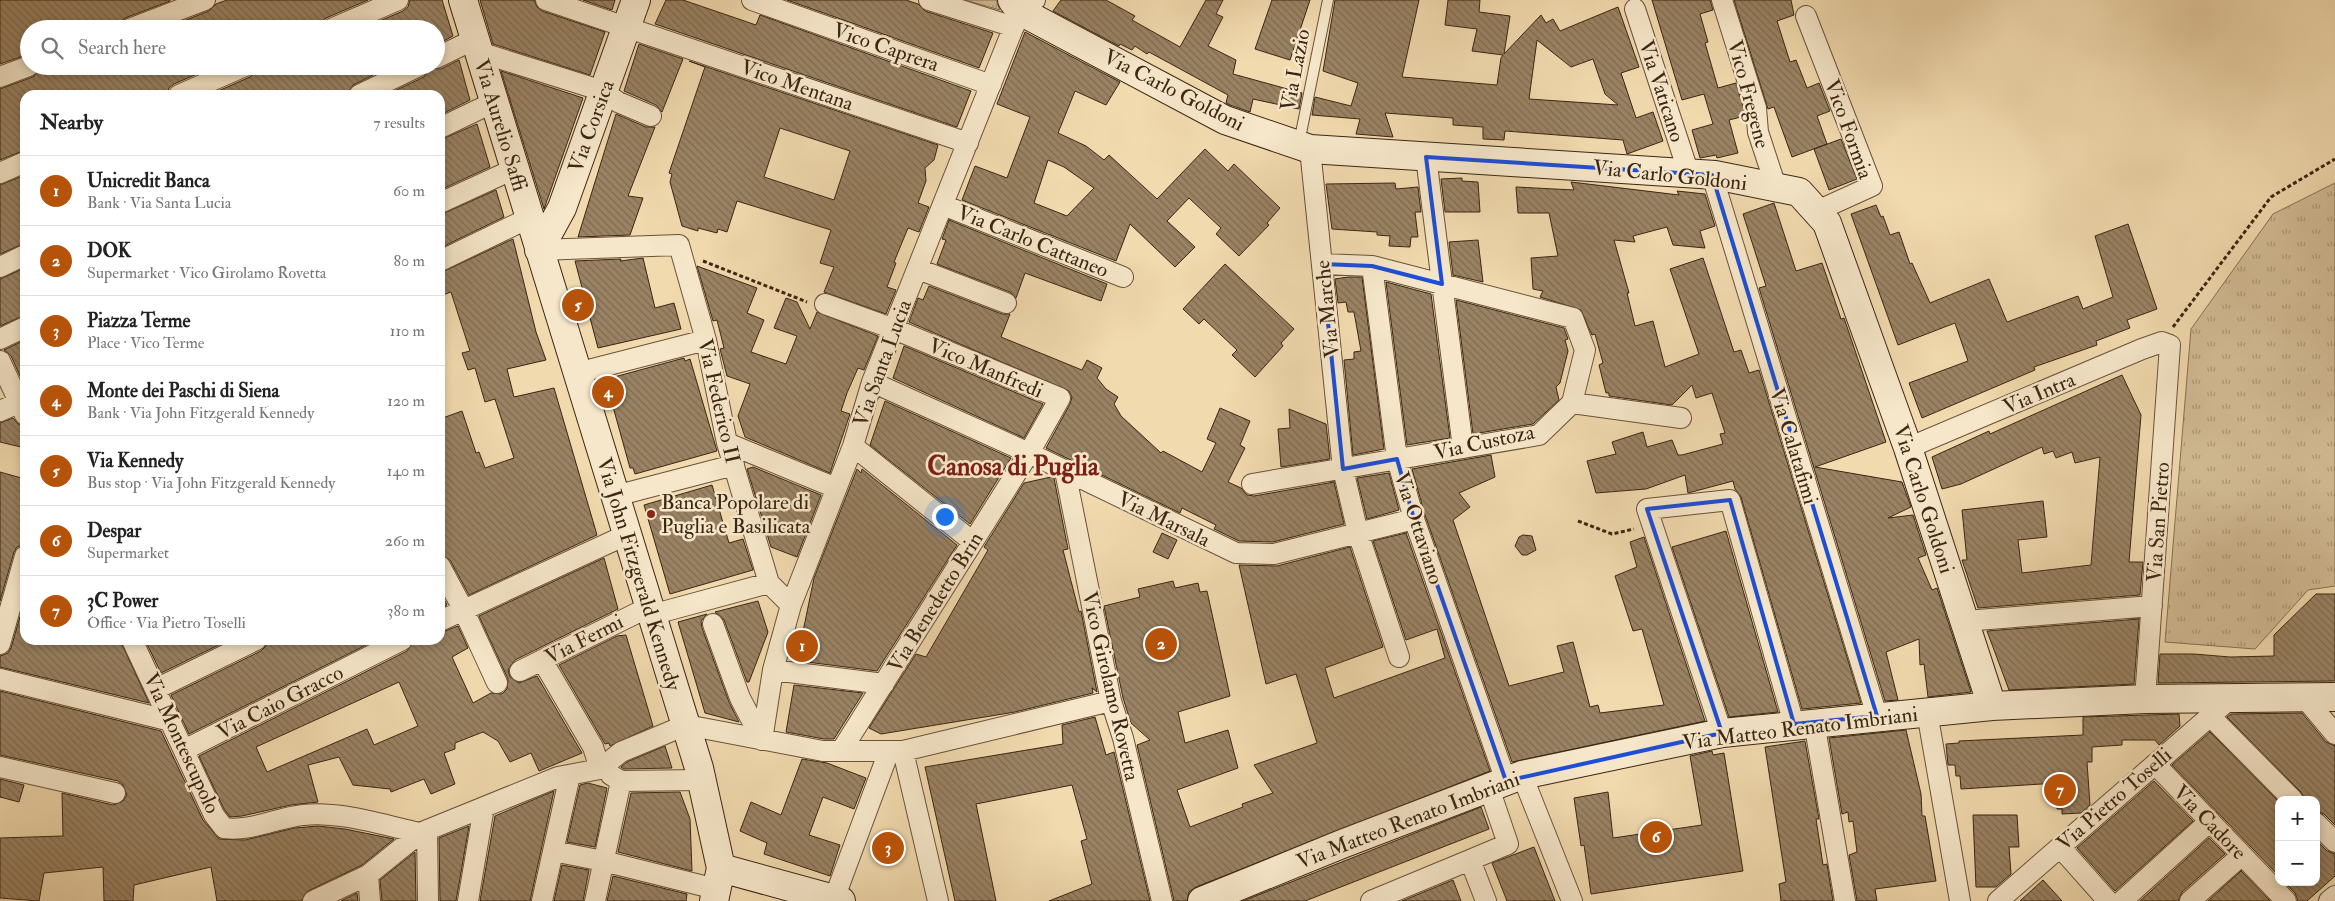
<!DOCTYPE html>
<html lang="en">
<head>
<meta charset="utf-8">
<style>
  :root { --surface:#fff; --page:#f6f6f6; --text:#222; --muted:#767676; --line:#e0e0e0; --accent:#b45309 }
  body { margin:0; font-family:"IM FELL Double Pica",serif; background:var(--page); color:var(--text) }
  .controls { position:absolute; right:15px; bottom:15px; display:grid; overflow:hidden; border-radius:10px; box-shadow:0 2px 8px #0003 }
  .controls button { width:45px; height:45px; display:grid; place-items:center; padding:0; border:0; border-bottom:1px solid var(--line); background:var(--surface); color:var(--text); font:25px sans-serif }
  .you { position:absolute; left:944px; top:516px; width:18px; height:18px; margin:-12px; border:4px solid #fff; border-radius:50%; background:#1a73e8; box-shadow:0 0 0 8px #1a73e833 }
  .badge { display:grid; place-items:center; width:32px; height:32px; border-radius:50%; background:var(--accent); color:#fff; font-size:16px; font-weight:700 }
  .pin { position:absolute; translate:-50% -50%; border:2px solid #fff; box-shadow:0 1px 5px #0006 }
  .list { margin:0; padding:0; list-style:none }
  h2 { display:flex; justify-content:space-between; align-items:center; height:65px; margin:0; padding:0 20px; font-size:21px }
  h2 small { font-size:16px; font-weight:400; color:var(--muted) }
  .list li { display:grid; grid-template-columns:32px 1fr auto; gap:15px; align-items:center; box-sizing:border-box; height:70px; padding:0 20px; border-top:1px solid var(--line) }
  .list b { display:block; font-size:19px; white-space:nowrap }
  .list p { margin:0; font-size:16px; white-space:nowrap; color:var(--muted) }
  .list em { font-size:16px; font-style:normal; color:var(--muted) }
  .icon { flex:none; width:28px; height:28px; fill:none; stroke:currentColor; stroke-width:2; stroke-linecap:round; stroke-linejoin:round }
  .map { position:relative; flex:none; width:2335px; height:901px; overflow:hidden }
  .search { position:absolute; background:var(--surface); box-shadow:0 2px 8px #0003; left:20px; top:20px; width:425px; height:55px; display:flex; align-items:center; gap:12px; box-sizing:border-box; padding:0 18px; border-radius:28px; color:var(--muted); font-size:19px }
  .panel { position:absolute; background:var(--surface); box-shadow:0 2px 8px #0003; left:20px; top:90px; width:425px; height:555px; border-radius:15px }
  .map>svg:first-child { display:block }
  .park { fill:url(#park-tufts); stroke:#877054 }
  .building { fill:url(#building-back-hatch); stroke:#3c2513; fill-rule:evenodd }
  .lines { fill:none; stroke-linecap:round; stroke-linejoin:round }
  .lane-casing { stroke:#69523a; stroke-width:12 }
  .street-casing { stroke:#69523a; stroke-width:22 }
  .secondary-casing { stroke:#3c2513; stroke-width:30 }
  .path { stroke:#3c2513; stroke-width:3; stroke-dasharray:4 2.5; stroke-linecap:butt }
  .lane { stroke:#f6e7ca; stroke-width:10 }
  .street { stroke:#f6e7ca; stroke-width:20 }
  .secondary { stroke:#f6e7ca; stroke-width:28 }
  .marked { fill:none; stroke:#1d4ed8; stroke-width:4; stroke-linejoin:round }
  .poi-dot { fill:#8f2418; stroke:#f6e7ca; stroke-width:2 }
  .labels { text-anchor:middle; stroke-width:5; stroke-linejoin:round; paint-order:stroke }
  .street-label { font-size:21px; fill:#3c2513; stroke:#f6e7ca }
  .poi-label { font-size:21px; fill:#3c2513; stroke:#f6e7ca; text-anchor:start }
  .district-label { font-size:26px; font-weight:bold; fill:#7a1f14; stroke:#f6e7ca }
</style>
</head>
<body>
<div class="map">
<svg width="2335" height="901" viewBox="0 0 2335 901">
  <defs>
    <pattern id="park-tufts" width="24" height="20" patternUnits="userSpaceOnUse" patternTransform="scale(1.25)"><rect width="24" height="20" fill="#d2bb94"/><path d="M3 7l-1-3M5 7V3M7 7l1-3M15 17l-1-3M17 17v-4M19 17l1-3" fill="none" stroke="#ac9878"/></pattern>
    <pattern id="building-back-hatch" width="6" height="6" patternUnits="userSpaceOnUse" patternTransform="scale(1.25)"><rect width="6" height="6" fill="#9a8364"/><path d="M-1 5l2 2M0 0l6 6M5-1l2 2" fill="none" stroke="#7f6b51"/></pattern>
  </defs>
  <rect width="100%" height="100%" fill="#f1daae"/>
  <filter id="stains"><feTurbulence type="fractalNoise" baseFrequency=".004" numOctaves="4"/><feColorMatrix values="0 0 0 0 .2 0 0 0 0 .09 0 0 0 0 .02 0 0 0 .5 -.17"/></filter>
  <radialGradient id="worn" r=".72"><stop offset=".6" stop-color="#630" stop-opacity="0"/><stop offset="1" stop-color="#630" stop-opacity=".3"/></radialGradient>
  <path class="park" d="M965,0H996L1000,10Z
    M2335,183V586L2308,590L2255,649L2165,642L2191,329L2273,214Z"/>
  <path class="building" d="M0,0H170V1L125,18L120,22L117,29H29V54L0,64Z
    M227,0H368L326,18L321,22L319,29H163L209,11L216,4Z
    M410,0H442L453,36L436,45V29H361L403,11L408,7Z
    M480,0H534L537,7L542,11L605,32L590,75L493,44Z
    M583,0H615L612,10Z
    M666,0H683L756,25L760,15L971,91L957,127L655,24Z
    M787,0H906L918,4L925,11L993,33L979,68Z
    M1061,0H1106L1135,16L1132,20L1180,47L1206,0H1223L1216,14L1223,17L1208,46L1236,60L1233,74L1302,93L1299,109L1253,99L1250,112L1230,105L1226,103L1228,95L1149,52L1147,54L1135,46L1132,50L1120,44L1119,46L1053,11Z
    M1272,0H1310L1290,60L1255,49Z
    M1335,0H1419L1402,77L1497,85L1501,58L1503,55L1472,51L1477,29L1445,25L1448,0H1480L1479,12L1510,16L1504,54L1541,15L1546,23L1553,19L1560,31L1618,7L1639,67L1621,73L1636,118L1653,112L1663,141L1627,154L1623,140L1505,131L1504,140L1483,139V127L1453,125V118L1385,113L1393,137L1356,134L1360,119L1312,115L1315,97L1351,106L1358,83L1323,71ZM1537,40L1571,67L1593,59L1605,94L1618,105L1529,99Z
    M1652,0H1710L1713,10L1700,14L1708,42L1705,43L1718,88L1736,83L1744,110L1745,116L1729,120L1738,153L1717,158L1716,155L1700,158L1692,130L1713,124L1704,94L1682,100Z
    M1734,0H1791L1794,15L1777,21L1790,62L1796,60L1807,88L1819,83L1830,111L1817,116L1827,144L1792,157L1774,107L1768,109Z
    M1025,32L1120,82L1106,105L1075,91L1058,133L1086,146L1104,160L1109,155L1157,199L1205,149L1228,171L1234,164L1280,208L1267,223L1269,225L1239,256L1216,234L1221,228L1189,198L1167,221L1195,247L1175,267L1130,224L1116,261L962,200L975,166L1007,178L1030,117L997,104ZM1048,160L1064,167L1094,188L1067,216L1034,203Z
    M639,44L683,59L662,112L656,105L624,91Z
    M459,60L470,100L440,115V95H386L424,77L430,68L441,69Z
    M689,61L938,145L934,160L925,168L926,181L918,203L929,207L919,232L908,228L894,262L896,263L887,287L896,290L886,314L824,292L834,267L820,263L831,230L737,201L727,232L718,229L717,233L698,228V231L682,226L670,182L672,174L669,173L705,67ZM780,128L850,151L834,200L764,177Z
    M50,66H215L174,84L169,88L167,95H25V150L0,160V89L33,77L40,70Z
    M257,66H391L353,85L347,95H209L250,77L255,73Z
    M501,71L583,98L544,209Z
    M616,114L646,127H655L628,196L643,198L630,235L578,237Z
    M477,124L490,167L440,190V140Z
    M1841,139L1857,179L1829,190L1814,149Z
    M25,175V243L0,254V185Z
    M1462,178V181L1478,182L1480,212H1445L1441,179Z
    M1571,182L1679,195L1677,191L1705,194L1715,226L1700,231L1705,248L1673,245L1667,227L1633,236L1635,242L1614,240L1629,293H1627L1635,326L1653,321L1665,367L1699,354L1670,269L1703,258L1734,352L1741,350L1749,373L1759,370L1861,703L1802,709L1741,497L1735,489L1733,481L1688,493L1685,475L1646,489L1596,493L1587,461L1616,454L1612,442L1643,432L1647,447L1672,440L1678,455H1682L1723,444L1720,434L1725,433L1712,393L1696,398L1692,385L1672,405L1609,396V393H1606L1599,365L1603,363L1595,334L1592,335L1581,310L1540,297L1543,291L1533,289L1531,258L1558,256L1549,213H1518L1516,187L1574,190Z
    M1395,183L1396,189L1418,187L1421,212H1415L1418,237H1411L1410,247L1389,246L1390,236L1377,235V232L1332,229L1326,184Z
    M496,190L504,217L440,248V215Z
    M1774,203L1796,271L1822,263L1841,319L1844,318L1886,442L1815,467L1902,482L1911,507L1888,518L1913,515L1926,555L1918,558L1932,590L1937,588L1971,692L1928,697L1924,664L1920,665L1919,639L1886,652L1898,700L1885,701L1759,288L1766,286L1743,214Z
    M1876,205L1881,217L1883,216L1890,235L1899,232L1910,264L1912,263L1930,303L1989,279L2007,322L2078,296L2083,309L2113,297L2095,236L2128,224L2157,309L2127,320L2130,328L2096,341L2097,345L2034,367L2035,370L1922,418L1909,383L1968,361L1955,323L1898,345L1851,214Z
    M949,220L1107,284L1101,301L1025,273L1016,298L1010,292L937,264L946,240L942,239Z
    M513,239L536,332L546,360L507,369L514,397L554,388L597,535L469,595L450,560L440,554V419L462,411L476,453L479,452L485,468L514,458L495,399L485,402L475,368L468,370L462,353L470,351L451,292L440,296V273Z
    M1478,240L1483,282L1453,275L1449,242Z
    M643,258L655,308L674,303L681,329L598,348L575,261L621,259L620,261Z
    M1225,264L1294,329L1281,343L1283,346L1255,377L1232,355L1237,350L1204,319L1199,324L1183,309Z
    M697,266L757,288L747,313L764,320L751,352L786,364L797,336L774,328L786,298L797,302L810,329L817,312L878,336L864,370L858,368L847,393L841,411L850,414L830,473L745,437L738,416L750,384L727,376L720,349L724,348L717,320L713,321Z
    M25,268V315L0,326V279Z
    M1348,277H1362L1384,449L1353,455L1344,360L1354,359V352L1361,351L1354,312H1348L1346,302L1338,303L1335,279Z
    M1386,282L1431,294L1450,438L1407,445Z
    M929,286L1002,314H1010L1001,337L1082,370L1087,360L1102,368L1097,378L1106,389L1118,397L1114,404L1121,416L1161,453L1163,451L1202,472L1216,443L1207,439L1220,408L1250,421L1240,445L1245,448L1228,482L1241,488L1247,495L1254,496L1334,482L1344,524L1273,542L1239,541L1214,529L1216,525L1182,508L1180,513L1046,448L1070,404L1072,397L1069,391L909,322L918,298L923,300Z
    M1456,300L1564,328L1568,339L1565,340L1568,351L1560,383L1556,387L1559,400L1533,424L1473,434Z
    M25,340V387L11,356L4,350Z
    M904,346L1043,404L1024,438L893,378Z
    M684,358L685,361L690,359L717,451L635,474L633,468H630L607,385H610L607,379Z
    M2122,375L2141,415L2129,562H2143L2140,595L1978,608L1962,560H1967L1962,510L2043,501L2047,537L2018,540L2022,573L2091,565L2100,457L2075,463L2072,452L2056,458L2053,451L2044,454L2042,447L1961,484L1942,489L1932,457L1989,431L1990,434Z
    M885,401L1011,458L970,524L870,445Z
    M1289,409L1326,424L1330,459L1281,467L1278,429L1290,428Z
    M13,418L18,424L25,427V448L0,442V423Z
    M1491,455L1495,477L1459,493L1470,507L1453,520L1509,686L1564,672L1557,646L1573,642L1590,707L1598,705L1600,713L1664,705L1642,629L1633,631L1615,576L1637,567L1630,542L1644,537L1705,721L1512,762L1425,515L1412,469Z
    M753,467L821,495L797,557L771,547L747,469Z
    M857,469L861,473L862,469L957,545L877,671L799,661L798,656L814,578Z
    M0,472L25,479V544L17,547L14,552L0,601Z
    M1389,473L1399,510L1367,519L1357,478Z
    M1051,477L1054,478L1068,549L1063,550L1079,612L1081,611L1097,692L1092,688L1093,693L1015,712L881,734L869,728L916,654L926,657L988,550L984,547L1024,483Z
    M712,485L729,543L743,539L753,570L670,594L644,505Z
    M1726,531L1778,712L1729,717L1672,547Z
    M1162,533L1177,540L1168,559L1153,552Z
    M1406,533L1490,771L1196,887L1189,892L1187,901H1174L1137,745L1150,740L1131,723L1123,698L1104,606L1140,597L1138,589L1173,581L1175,588L1198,583L1200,592L1207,591L1230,696L1178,712L1185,743L1228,730L1238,768L1177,790L1190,827L1243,807L1242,804L1273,793L1254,765L1317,743L1296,674L1266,684L1239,565L1277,566L1350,547L1383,647L1325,668L1334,698L1445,658L1437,629L1406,640L1373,541Z
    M1523,535L1532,536L1536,550L1527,555H1522L1515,546L1519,537Z
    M604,558L618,609L515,660L508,670L510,677L519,683L537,676L582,753L539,771L531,753L510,762L498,741L483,732L455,743V749L444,753L455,784L431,794L424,779L391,792L390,789L353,785L339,757L308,765L318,802L291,805L242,816L230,817L224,809L199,756L407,651L414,640H440V633L458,626L468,648L452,657L473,703L491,693L502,694L507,689L508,679L479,616ZM399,682L418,726L374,745L367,729L267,772L256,747Z
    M440,591L447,605L440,608Z
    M2316,594H2335V681L2158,683L2160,654H2194L2230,657L2274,656V635Z
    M25,599V640H120L149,703L0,667V656L8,653L11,648Z
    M758,601L768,632L749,682H747L724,620L715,612Z
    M707,614L701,621L702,628L729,702L739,722L705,713L678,622Z
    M2139,619L2134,684L2009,690L1987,631Z
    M626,635L653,726L610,746L609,743L605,744L559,665L617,636Z
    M145,640H229L161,673Z
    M268,640H376L189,734L171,695L261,651L266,646Z
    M794,685L863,693L834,739H824L786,732Z
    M0,691L161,731L203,820L219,839L245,840L295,828L318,826L345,829L394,839L362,865L308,891L301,901H217L211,867L134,885L133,901H104L103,867L44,873L39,901L0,898V838L63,836L62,793L113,805L123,801L127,795L123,785L118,781L0,755Z
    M2302,713L2326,742L2335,746V825L2324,814L2316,811V800H2305L2301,792L2227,717L2231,714Z
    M2179,714L2180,726L2159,745L2155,740H2122V745L2092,747V762H2087L2090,805L2081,813L2062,814V809H2057L2058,783L1961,789L1960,776H1956L1955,765H1948L1946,744L1959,743V741L2083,735V717Z
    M1095,717L1106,755L1114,752L1150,901H1049L1092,884L1081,841L1087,839L1072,785L976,804L996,901H955L925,767L1063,744L1062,725Z
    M1906,730L1921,794L1922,816H1925L1936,881L1875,889L1877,901H1857L1849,855L1857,852L1853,821L1849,822L1848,812L1842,814L1829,738Z
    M2210,732L2279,802V876L2172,765Z
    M1805,741L1819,819H1816L1823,865L1827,864L1833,901H1781L1779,884L1786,882L1765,747Z
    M665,746L672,768L624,769L621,767L627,762Z
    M1712,751L1713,755L1724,753L1743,871L1591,894L1584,845L1581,846L1574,798L1608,792L1613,838L1702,825L1690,756Z
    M802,759L827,763L866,778L854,809L823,797L809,835L840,845L830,876L764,854L767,843L740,831L751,802L781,815Z
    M0,779L24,785L19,802L0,797Z
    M2154,781L2193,821L2115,891L2077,848Z
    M588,783L607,788L595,847L567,842L580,785Z
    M554,791L530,901H480L495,816Z
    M680,792L690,819L692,871L618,852L631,793Z
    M1481,807L1489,829L1305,901H1243Z
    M1973,815H2017L2019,847H2009L2011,874L1996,887H1976Z
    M469,826L456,901H440L439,838Z
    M2209,838L2225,854L2182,892L2178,901H2140Z
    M2316,840L2327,851L2335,854V876L2307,901H2298L2295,893L2284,882H2316Z
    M1534,847L1555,901H1507L1492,863Z
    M415,852L416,901H382L380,880Z
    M562,865L589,870L583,901H554Z
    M2241,871L2270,901H2208Z
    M613,876L687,894L686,901H607Z
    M1453,880L1461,901H1402Z
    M2043,880L2062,901H2020Z
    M357,893L358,901H341Z"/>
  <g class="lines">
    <defs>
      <path id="lane" d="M1299,143L1328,0"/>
      <path id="street" d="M546,0L968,143
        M752,0L991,85
        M929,0L1014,27
        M1722,0L1756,108L1758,132L1776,187
        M1635,9L1689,174
        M1806,16L1872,186L1817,211
        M129,29L205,0
        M331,29L398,0
        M479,52L603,91L618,102L651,116
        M436,58L475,39
        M0,77L29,66
        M179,95L245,66
        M359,95L419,66
        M440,128L494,102
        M1310,149L1343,469L1358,533L1399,657
        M1426,157L1463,448
        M0,173L25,162
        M1712,175L1877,716
        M440,203L514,169
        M943,205L1123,277
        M539,250L679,245L706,340L727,443L769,583L791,605
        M440,261L529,218
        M1372,266L1397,459L1414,519L1506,781
        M0,267L25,255
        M918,269L1006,303
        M825,304L894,329L1060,398L1029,453L841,751
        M0,339L25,327
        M0,361L25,415
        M577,373L706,340
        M872,382L1029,453L1236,553L1274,554L1414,519
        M1572,403L1681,418
        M0,411L25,400
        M727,443L836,488
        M853,446L973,542
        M1908,448L2142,349L2162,342L2170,345L2145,699
        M1065,471L1111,701L1123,738L1162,901
        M1252,484L1539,435L1572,403L1585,350L1573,318L1372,266L1322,264
        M615,496L734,465
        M440,566L463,609L497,683
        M651,615L769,583
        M440,621L626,535
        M1965,621L2152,606
        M713,624L740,698L762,740
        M132,640L214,815L224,828C250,832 276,818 303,815C342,811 382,825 420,833
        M0,644L25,556
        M542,660L593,747L600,769
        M773,670L884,684
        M520,671L649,607
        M0,679L171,721
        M156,689L256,640
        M2304,697L2335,734
        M1927,712L1960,901
        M2210,716L2293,800
        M1814,722L1845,901
        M1722,733L1647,509L1730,500L1794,724
        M762,740L773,670L791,605L853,446L872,382L1020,11L1035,0
        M184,750L402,640
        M903,751L938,901
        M2155,764L2286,901
        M0,767L115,793
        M611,775L621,781L702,780
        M1522,775L1572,901
        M2316,823L2335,842
        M427,830L428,901
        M2060,847L2108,901
        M553,851L603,861L716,889
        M1470,860L1508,844L1489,788
        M368,875L370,901
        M834,899L889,751
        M313,901L368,875L420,833L558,777L600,769L621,752L686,725L823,751H903L1111,701
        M468,901L484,807
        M542,901L570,775
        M595,901L621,781
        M1371,901L1470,860L1486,901
        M1998,901L2231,698
        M2122,901L2210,821
        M2190,901L2242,855
        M2329,901L2335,896"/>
      <path id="secondary" d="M463,0L699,768L721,868L714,901
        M1012,0L1020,11L1225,120L1310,149L1715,175L1799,192L1827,223L1908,448L1992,706
        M539,250L562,208L636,0
        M721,868L841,901
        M1202,901L1342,844L1522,775L1722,733L1992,706L2145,699L2335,697"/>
    </defs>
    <use href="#lane" class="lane-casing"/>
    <use href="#street" class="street-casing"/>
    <use href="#secondary" class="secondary-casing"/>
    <path class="path" d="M703,261L807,302
      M2173,327L2271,197L2335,159
      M1578,521L1612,534L1634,529"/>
    <use href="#lane" class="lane"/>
    <use href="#street" class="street"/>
    <use href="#secondary" class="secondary"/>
  </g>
  <path class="marked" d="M1426,157L1712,175L1877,716L1794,724L1730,500L1647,509L1722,733L1506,781L1414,519L1397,459L1343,469L1322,264L1372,266L1442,284Z"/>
  <circle class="poi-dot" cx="651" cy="514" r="5"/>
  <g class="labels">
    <g class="street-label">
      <text transform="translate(886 47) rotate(19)" y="7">Vico Caprera</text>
      <text transform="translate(1295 70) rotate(-79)" y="7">Via Lazio</text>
      <text transform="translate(797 85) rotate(19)" y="7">Vico Mentana</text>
      <text transform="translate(1174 90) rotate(27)" y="7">Via Carlo Goldoni</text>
      <text transform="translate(1662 91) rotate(72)" y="7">Via Vaticano</text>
      <text transform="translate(1749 94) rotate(75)" y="7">Vico Fregene</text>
      <text transform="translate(501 125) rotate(73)" y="7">Via Aurelio Saffi</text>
      <text transform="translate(591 126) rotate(-70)" y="7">Via Corsica</text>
      <text transform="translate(1849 129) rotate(70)" y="7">Vico Formia</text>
      <text transform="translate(1670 175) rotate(6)" y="7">Via Carlo Goldoni</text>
      <text transform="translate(1033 241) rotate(22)" y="7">Via Carlo Cattaneo</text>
      <text transform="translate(1327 309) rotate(-96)" y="7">Via Marche</text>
      <text transform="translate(882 363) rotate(-70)" y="7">Via Santa Lucia</text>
      <text transform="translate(986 368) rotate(23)" y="7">Vico Manfredi</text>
      <text transform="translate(2039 393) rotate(-23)" y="7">Via Intra</text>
      <text transform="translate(719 401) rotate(77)" y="7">Via Federico II</text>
      <text transform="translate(1484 442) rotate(-12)" y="7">Via Custoza</text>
      <text transform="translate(1794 446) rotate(73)" y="7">Via Calatafimi</text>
      <text transform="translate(1924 499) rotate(72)" y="7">Via Carlo Goldoni</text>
      <text transform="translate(1164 519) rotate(26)" y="7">Via Marsala</text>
      <text transform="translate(2158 522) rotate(-86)" y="7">Via San Pietro</text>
      <text transform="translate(1419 528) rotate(72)" y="7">Via Ottaviano</text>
      <text transform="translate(639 574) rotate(73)" y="7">Via John Fitzgerald Kennedy</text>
      <text transform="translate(935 602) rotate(-58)" y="7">Via Benedetto Brin</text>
      <text transform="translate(584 639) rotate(-27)" y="7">Via Fermi</text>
      <text transform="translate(1111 686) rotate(77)" y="7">Vico Girolamo Rovetta</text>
      <text transform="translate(280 702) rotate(-27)" y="7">Via Caio Gracco</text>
      <text transform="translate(1800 728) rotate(-7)" y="7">Via Matteo Renato Imbriani</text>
      <text transform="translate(182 743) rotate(65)" y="7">Via Montescupolo</text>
      <text transform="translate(2114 799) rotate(-41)" y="7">Via Pietro Toselli</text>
      <text transform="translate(1408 820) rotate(-21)" y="7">Via Matteo Renato Imbriani</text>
      <text transform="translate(2210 822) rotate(46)" y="7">Via Cadore</text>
    </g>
    <g class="poi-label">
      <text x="661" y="509">Banca Popolare di<tspan x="661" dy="24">Puglia e Basilicata</tspan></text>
    </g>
    <g class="district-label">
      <text x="1013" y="475">Canosa di Puglia</text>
    </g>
  </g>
  <rect width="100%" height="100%" filter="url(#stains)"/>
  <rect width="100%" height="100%" fill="url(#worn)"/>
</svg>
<div class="controls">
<button>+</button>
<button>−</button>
</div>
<div class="you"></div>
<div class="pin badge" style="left:802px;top:646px">1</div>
<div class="pin badge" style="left:1161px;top:644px">2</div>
<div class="pin badge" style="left:888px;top:848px">3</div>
<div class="pin badge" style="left:608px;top:392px">4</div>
<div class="pin badge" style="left:578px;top:305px">5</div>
<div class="pin badge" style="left:1656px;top:837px">6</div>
<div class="pin badge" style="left:2060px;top:790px">7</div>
<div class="search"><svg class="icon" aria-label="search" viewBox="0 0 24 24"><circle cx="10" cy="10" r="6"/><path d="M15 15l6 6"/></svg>Search here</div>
<section class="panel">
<h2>Nearby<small>7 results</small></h2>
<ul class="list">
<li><span class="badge">1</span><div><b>Unicredit Banca</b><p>Bank · Via Santa Lucia</p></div><em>60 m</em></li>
<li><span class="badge">2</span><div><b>DOK</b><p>Supermarket · Vico Girolamo Rovetta</p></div><em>80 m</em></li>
<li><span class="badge">3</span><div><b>Piazza Terme</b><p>Place · Vico Terme</p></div><em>110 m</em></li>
<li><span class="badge">4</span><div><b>Monte dei Paschi di Siena</b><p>Bank · Via John Fitzgerald Kennedy</p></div><em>120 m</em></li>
<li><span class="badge">5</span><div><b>Via Kennedy</b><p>Bus stop · Via John Fitzgerald Kennedy</p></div><em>140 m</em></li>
<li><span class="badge">6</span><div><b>Despar</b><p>Supermarket</p></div><em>260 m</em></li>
<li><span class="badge">7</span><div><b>3C Power</b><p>Office · Via Pietro Toselli</p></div><em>380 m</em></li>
</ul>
</section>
</div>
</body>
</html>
